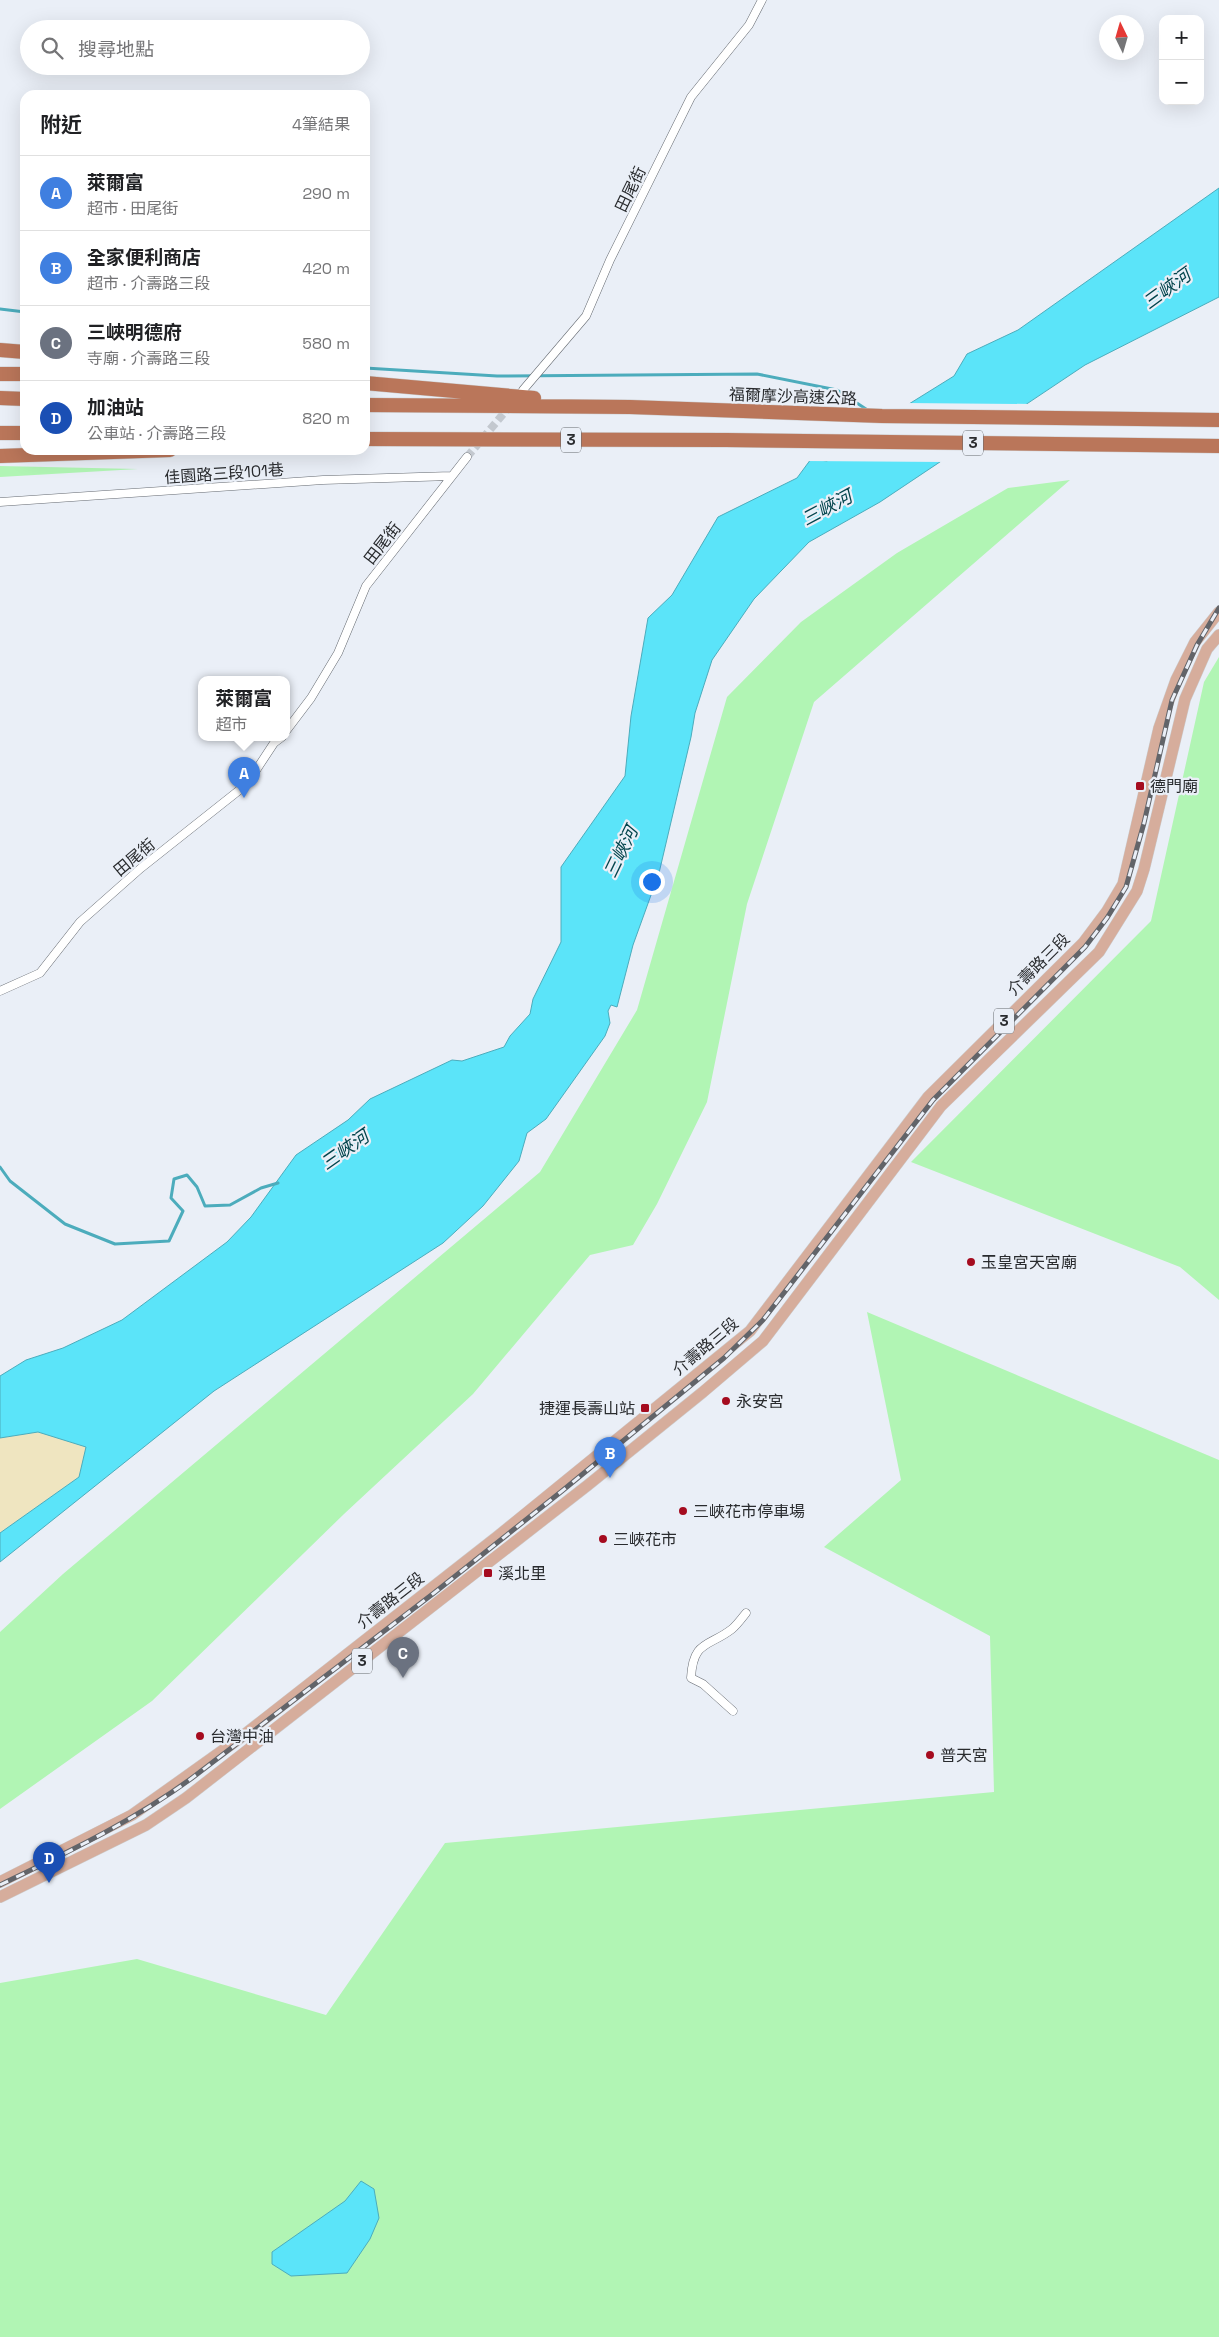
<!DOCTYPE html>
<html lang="zh-TW">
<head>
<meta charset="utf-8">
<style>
  :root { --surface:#fff; --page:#f6f6f6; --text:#202124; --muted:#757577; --line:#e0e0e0; --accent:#a50b1f }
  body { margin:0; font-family:"Space Grotesk","Noto Sans TC",sans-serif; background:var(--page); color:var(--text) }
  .controls { position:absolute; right:15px; top:15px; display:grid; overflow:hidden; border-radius:10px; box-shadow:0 5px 20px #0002 }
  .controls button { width:45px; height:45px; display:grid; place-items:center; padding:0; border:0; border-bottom:1px solid var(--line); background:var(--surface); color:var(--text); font:25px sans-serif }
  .compass { position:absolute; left:1099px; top:15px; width:45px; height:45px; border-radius:50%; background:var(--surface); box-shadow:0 5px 20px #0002; rotate:355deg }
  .you { position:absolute; left:651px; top:881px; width:18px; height:18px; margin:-12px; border:4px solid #fff; border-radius:50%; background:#1a73e8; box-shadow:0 0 0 8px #1a73e833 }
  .badge { display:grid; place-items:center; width:32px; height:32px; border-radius:50%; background:var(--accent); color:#fff; font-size:16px; font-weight:700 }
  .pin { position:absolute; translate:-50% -41px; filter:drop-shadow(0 1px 2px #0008) }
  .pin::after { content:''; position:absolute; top:26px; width:18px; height:15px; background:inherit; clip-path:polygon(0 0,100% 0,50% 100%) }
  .popup { position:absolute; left:198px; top:676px; width:92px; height:65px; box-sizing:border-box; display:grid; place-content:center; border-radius:10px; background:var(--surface); filter:drop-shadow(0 1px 4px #0005); font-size:16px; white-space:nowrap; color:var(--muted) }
  .popup b { font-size:19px; color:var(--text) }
  .popup::after { content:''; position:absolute; left:50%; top:100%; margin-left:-10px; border:10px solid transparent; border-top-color:var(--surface) }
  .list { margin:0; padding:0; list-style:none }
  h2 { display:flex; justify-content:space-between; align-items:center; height:65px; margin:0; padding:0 20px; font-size:21px }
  h2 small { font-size:16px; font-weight:400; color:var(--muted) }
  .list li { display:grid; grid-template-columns:32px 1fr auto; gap:15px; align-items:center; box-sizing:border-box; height:75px; padding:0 20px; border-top:1px solid var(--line) }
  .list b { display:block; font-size:19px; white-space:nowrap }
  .list p { margin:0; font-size:16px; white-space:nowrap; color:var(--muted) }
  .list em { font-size:16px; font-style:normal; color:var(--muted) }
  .icon { flex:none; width:28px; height:28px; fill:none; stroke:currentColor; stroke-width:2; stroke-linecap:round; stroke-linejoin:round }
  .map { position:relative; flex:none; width:1219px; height:2337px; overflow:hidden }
  .search { position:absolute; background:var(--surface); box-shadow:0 5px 20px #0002; left:20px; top:20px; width:350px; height:55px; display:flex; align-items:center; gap:12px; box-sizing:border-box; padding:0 18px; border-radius:28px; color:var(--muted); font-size:19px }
  .panel { position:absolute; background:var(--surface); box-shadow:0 5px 20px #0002; left:20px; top:90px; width:350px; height:365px; border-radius:15px }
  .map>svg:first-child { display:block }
  .green { fill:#b1f5b4 }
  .sand { fill:#efe5c0 }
  .water { fill:#5be4f9; stroke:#4cacbc }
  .pier { fill:#eaeff7 }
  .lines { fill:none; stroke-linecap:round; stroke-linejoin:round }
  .stream { stroke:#4cacbc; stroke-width:3 }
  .street-tunnel { stroke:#c3c8cf; stroke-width:8; stroke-dasharray:8 4; stroke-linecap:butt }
  .street-casing { stroke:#656a71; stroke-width:9 }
  .primary-casing { stroke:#cccccd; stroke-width:12 }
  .highway-casing { stroke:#cccccd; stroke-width:15 }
  .street { stroke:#fff; stroke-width:8 }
  .primary { stroke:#d6ad9c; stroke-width:11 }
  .highway { stroke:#ba765a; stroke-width:14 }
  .rail-casing { stroke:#626469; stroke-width:5 }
  .rail { stroke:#eaeff7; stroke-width:3; stroke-dasharray:9; stroke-linecap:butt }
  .poi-dot { fill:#a50b1f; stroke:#eaeff7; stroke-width:2 }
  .labels { text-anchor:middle; stroke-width:4.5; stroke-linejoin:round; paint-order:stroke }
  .shield { fill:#eaeff7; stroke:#63666a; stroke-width:1 }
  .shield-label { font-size:15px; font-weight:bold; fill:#292b2e }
  .street-label { font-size:16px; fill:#292b2e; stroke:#eaeff7 }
  .poi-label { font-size:16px; fill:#292b2e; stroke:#eaeff7; text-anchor:start }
  .water-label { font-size:18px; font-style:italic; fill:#02444c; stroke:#eaeff7 }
</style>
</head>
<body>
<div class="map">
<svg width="1219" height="2337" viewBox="0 0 1219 2337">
  <rect width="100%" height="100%" fill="#eaeff7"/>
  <path class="green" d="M0,466L138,469L0,477Z
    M1070,480L814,702L747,904L707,1102L657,1204L633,1245L590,1255L473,1394L344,1514L152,1701L0,1809V1632L63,1574L540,1172L637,1010L727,697L801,622L897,553L1008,488Z
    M1219,657V1300L1180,1267L911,1162L1151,921L1204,682Z
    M867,1312L1219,1460V2337H0V1983L137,1959L326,2015L445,1843L994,1792L990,1636L824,1547L901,1480Z"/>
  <path class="sand" d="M38,1432L87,1446L79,1477L0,1533V1438Z"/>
  <path class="water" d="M1219,188V297L1085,365L880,502L809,542L754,599L712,660L695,713L691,737L659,873L633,945L617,1007L611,1005L608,1011L610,1023L605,1036L546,1119L527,1133L519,1161L483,1206L443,1243L214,1391L0,1562V1533L79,1477L86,1447L38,1432L0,1438V1376L26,1360L63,1348L122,1320L227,1242L251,1217L296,1155L348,1120L370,1099L452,1060L462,1061L504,1047L510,1036L530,1014L533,999L561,942V867L625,776L631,716L648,618L672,595L718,517L797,478L811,459L827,461L888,417L954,376L967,354L1018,330Z
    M361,2181L374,2189L379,2218L370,2239L347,2273L291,2276L272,2264V2252L345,2201Z"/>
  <path class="pier" d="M905,403L1032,404L945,462L806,461L811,456L826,459Z"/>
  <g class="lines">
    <path class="stream" d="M0,309L25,312
      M365,368L497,376L757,374L837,390L869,411
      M0,1167L10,1181L65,1224L115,1244L169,1241L183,1211L171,1198L174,1179L187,1175L197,1187L205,1206L230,1205L261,1188L278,1183"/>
    <path class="street-tunnel" d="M467,457L509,407"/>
    <defs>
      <path id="street" d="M523,390L586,316L610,260L691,97L749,25L762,0
        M0,502L323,480L451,476
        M286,731L311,698L338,653L366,586L467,457
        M0,991L40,973L80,922L141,868L247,784L274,743L282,737
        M733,1711L703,1684L691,1678C693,1640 709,1647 732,1629C737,1625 742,1618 746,1613"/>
      <path id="primary" d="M0,1882L132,1815L240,1738L498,1536L750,1331L928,1097L1083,943L1107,911L1123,884L1159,728L1176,680L1195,642L1219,612
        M0,1897L146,1825L186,1798L588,1485L703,1392L763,1341L941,1106L1099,952L1137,891L1144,869L1185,699L1207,649L1219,635"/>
      <path id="highway" d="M0,350L25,352
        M0,374H25
        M365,383L534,398
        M0,398L25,399
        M365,405L630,407L882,416L1219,420
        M0,433H25
        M365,439L726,440L1219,446
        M0,456L170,450"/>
    </defs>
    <use href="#street" class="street-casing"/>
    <use href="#primary" class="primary-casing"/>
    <use href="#highway" class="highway-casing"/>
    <use href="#street" class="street"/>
    <use href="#primary" class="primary"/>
    <use href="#highway" class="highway"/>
    <defs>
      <path id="rail" d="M0,1885C66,1853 132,1822 192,1778L434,1593L562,1491L724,1358L763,1320L933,1100L1085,947L1107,918L1126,887L1144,823L1172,700L1197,645L1219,608"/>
    </defs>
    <use href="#rail" class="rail-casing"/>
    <use href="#rail" class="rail"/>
  </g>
  <g class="poi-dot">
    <rect x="1135" y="781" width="10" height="10" rx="2.5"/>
    <circle cx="971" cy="1262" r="5"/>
    <circle cx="726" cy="1401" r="5"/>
    <rect x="640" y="1403" width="10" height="10" rx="2.5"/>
    <circle cx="683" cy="1511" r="5"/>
    <circle cx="603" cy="1539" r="5"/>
    <rect x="483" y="1568" width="10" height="10" rx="2.5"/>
    <circle cx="200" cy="1736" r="5"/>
    <circle cx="930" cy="1755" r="5"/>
  </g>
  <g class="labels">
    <g class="shield">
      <rect x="561" y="427.5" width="20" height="25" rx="4"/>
      <rect x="963" y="430.5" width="20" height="25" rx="4"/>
      <rect x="994" y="1008.5" width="20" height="25" rx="4"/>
      <rect x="352" y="1648.5" width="20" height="25" rx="4"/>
    </g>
    <g class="shield-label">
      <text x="571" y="445">3</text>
      <text x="973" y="448">3</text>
      <text x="1004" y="1026">3</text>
      <text x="362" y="1666">3</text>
    </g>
    <g class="street-label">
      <text transform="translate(630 189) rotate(-64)" y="6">田尾街</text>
      <text transform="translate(793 396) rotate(2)" y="6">福爾摩沙高速公路</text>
      <text transform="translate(224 473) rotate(-4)" y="6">佳園路三段101巷</text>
      <text transform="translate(382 543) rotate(-52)" y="6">田尾街</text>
      <text transform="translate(134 857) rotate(-40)" y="6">田尾街</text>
      <text transform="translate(1038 964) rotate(-45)" y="6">介壽路三段</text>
      <text transform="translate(705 1346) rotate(-40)" y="6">介壽路三段</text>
      <text transform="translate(390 1600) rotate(-38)" y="6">介壽路三段</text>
    </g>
    <g class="poi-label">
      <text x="1150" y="792">德門廟</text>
      <text x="981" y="1268">玉皇宮天宮廟</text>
      <text x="736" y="1407">永安宮</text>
      <text x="635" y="1414" text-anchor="end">捷運長壽山站</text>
      <text x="693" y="1517">三峽花市停車場</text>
      <text x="613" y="1545">三峽花市</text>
      <text x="498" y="1579">溪北里</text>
      <text x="210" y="1742">台灣中油</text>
      <text x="940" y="1761">普天宮</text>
    </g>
    <g class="water-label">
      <text transform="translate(1167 289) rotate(-36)" y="6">三峽河</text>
      <text transform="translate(827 508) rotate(-28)" y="6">三峽河</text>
      <text transform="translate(621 852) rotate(-64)" y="6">三峽河</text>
      <text transform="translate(345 1150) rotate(-35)" y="6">三峽河</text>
    </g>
  </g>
</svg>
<div class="controls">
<button>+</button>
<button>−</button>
</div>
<svg class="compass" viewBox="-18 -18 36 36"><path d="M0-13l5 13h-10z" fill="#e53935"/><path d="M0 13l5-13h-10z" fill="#757577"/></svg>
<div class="you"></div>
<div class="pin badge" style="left:244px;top:798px;background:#3f7fe0">A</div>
<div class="popup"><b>萊爾富</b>超市</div>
<div class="pin badge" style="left:610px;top:1478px;background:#3f7fe0">B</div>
<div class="pin badge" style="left:403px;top:1678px;background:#6b7280">C</div>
<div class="pin badge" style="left:49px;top:1883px;background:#1a4fb4">D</div>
<div class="search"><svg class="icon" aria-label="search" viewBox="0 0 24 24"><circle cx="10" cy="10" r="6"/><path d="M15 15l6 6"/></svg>搜尋地點</div>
<section class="panel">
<h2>附近<small>4筆結果</small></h2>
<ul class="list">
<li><span class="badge" style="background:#3f7fe0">A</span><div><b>萊爾富</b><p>超市 · 田尾街</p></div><em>290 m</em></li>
<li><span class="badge" style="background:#3f7fe0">B</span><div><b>全家便利商店</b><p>超市 · 介壽路三段</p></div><em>420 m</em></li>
<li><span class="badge" style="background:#6b7280">C</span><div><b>三峽明德府</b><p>寺廟 · 介壽路三段</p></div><em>580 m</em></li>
<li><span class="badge" style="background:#1a4fb4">D</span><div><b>加油站</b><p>公車站 · 介壽路三段</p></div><em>820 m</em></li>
</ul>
</section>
</div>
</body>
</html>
